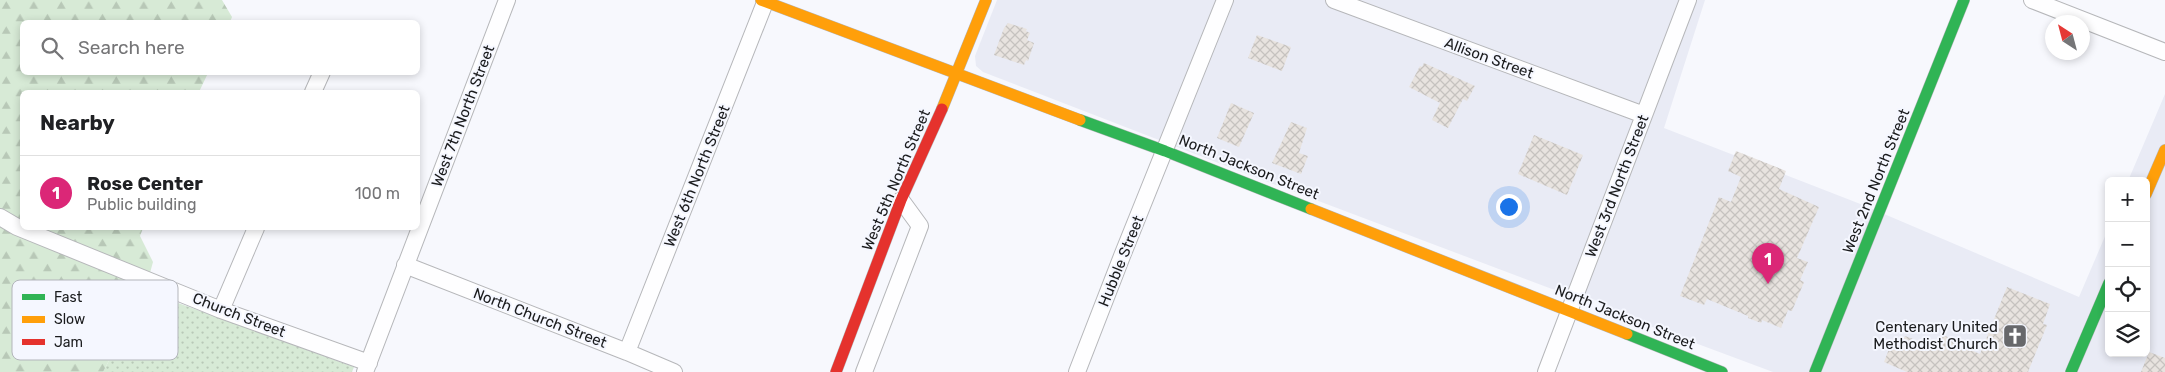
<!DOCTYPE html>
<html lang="en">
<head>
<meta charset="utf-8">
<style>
  :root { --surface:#fff; --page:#f2f2f2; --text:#202124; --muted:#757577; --line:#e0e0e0; --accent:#db2777 }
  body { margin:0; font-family:Rubik,sans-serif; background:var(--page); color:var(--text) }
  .controls { position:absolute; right:15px; bottom:15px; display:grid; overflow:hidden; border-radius:8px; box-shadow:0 2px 8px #0003 }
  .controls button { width:45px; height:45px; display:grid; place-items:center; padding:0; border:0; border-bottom:1px solid var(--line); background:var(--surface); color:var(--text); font:25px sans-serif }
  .compass { position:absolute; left:2045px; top:15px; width:45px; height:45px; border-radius:50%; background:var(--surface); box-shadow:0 2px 8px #0003; rotate:324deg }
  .you { position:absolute; left:1508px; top:206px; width:18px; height:18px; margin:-12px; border:4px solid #fff; border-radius:50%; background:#1a73e8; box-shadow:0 0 0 8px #1a73e833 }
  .badge { display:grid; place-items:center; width:32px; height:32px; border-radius:50%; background:var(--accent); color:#fff; font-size:16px; font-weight:700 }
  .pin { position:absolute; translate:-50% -41px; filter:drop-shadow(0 1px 2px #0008) }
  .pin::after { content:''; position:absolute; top:26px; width:18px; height:15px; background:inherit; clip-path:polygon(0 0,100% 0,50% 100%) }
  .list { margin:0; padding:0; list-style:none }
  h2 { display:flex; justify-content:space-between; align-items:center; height:65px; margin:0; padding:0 20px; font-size:21px }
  h2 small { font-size:16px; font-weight:400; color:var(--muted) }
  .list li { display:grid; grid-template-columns:32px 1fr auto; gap:15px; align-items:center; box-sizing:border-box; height:75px; padding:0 20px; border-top:1px solid var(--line) }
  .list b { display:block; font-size:19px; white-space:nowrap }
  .list p { margin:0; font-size:16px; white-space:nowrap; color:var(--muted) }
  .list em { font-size:16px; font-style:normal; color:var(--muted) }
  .icon { flex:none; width:28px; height:28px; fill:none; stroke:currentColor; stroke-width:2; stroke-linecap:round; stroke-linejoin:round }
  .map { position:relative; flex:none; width:2165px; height:372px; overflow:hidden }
  .search { position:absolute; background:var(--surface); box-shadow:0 2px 8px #0003; left:20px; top:20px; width:400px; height:55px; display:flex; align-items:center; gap:12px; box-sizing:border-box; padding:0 18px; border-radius:8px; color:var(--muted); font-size:19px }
  .panel { position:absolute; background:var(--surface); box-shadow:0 2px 8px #0003; left:20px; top:90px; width:400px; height:140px; border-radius:8px }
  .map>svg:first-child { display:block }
  .built { fill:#e9ebf5 }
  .grass { fill:url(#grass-dots) }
  .forest { fill:url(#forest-firs) }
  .building { fill:url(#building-cross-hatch) }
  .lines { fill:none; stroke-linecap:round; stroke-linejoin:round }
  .street-casing { stroke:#b6b7ba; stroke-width:18 }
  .fast-casing { stroke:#b6b7ba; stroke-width:12 }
  .slow-casing { stroke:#b6b7ba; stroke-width:12 }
  .jam-casing { stroke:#b6b7ba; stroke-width:12 }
  .street { stroke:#fefeff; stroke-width:16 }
  .fast { stroke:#30b455; stroke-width:11 }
  .slow { stroke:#ff9f0a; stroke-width:11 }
  .jam { stroke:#e5322d; stroke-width:11 }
  .labels { text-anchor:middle; stroke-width:4; stroke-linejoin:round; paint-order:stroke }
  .street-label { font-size:15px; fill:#1a1b1d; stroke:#f5f7ff }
  .poi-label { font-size:15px; fill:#1a1b1d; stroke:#f5f7ff; text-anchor:end }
  .key { fill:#f5f7ff; stroke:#b3b5bb; stroke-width:1 }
  .key-label { font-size:14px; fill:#1a1b1d }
</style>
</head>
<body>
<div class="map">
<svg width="2165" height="372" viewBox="0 0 2165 372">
  <defs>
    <pattern id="grass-dots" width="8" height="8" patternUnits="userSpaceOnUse" patternTransform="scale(1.25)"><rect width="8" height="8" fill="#d7ead6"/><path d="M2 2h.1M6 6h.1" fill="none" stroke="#b8c8b7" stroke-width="1.8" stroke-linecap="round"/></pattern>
    <pattern id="forest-firs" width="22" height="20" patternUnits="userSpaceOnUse" patternTransform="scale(1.25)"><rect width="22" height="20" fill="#d7ead6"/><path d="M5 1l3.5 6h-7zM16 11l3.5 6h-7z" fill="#b8c8b7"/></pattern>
    <pattern id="building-cross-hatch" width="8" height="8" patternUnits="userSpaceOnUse" patternTransform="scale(1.25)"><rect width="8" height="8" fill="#e8e3df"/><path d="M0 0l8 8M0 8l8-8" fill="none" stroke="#c6c2bf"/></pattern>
  </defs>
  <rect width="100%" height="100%" fill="#f7f8fd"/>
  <path class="built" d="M997,0H1705L1664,128L1863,205L2079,297L2109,227V353H2146V181H2128L2165,94V372H1773L1604,309L1599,301L1552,289L1260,179L983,72L976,66L975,56Z"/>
  <path class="grass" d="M145,291L354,367L352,372H103Z"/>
  <path class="forest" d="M0,0H222L232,17L230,22H22V72L208,73L199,92H22V228H143L140,236L153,262L145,291L103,372H0Z"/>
  <path class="building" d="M1008,23L1027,29L1026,31L1030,33L1027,40L1034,43L1028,61L1026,60L1024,65L994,55L1004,28Z
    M1257,35L1291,47L1282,71L1248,58Z
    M1424,63L1475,86L1467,101L1463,99L1448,128L1432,120L1440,103L1409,87L1420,66L1422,67Z
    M1231,103L1254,113L1239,147L1217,138Z
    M1291,122L1307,128L1299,153L1308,156L1301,174L1272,163Z
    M1534,135L1583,155L1567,195L1518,174Z
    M1736,151L1786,171L1779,189L1819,207L1797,258L1808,262L1800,280L1804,282L1792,311L1788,310L1781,328L1762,320L1761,323L1748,318V316L1707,299L1704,305L1680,296L1719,197L1731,202L1741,177L1728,171Z
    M2007,287L2050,304L2043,324L2047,325L2028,372H1907L1884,362L1893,339L1902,343L1905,336L1935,347L1941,334L1956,341L1955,343L1980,354Z
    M2149,352L2165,358V372H2141Z"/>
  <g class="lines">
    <defs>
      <path id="street" d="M1334,0L1644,115
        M2032,0L2165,52
        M313,92L322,72
        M0,217L17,227L221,310L369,363
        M405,265L627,352L674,372
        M221,310L256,228
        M627,352L766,0
        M365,372L507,0
        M864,372L920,226L901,200
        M1077,372L1122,256L1225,0
        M1546,372L1688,0"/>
      <path id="fast" d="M1080,120L1165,151L1311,209
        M1627,334L1722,372
        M1815,372L1964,0
        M2071,372L2109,283"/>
      <path id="slow" d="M761,0L1080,120
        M942,109L986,0
        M2146,194L2165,150
        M1311,209L1627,334"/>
      <path id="jam" d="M836,372L901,200L942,109"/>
    </defs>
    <use href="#street" class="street-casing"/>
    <use href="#fast" class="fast-casing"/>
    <use href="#slow" class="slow-casing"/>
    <use href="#jam" class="jam-casing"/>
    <use href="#street" class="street"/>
    <use href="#fast" class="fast"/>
    <use href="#slow" class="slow"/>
    <use href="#jam" class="jam"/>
  </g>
  <defs>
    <symbol id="church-square" viewBox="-11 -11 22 22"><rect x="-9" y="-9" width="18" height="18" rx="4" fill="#67686b" stroke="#f5f7ff"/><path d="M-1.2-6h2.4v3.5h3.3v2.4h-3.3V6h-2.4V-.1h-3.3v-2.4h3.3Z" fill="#fff"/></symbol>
  </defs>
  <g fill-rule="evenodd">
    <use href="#church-square" x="2001" y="322" width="28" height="28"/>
  </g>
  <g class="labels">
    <g class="street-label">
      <text transform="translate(1489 58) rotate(20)" y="5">Allison Street</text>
      <text transform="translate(463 116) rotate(-69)" y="5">West 7th North Street</text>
      <text transform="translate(1249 167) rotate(22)" y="5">North Jackson Street</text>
      <text transform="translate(697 176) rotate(-68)" y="5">West 6th North Street</text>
      <text transform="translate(896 180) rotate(-67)" y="5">West 5th North Street</text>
      <text transform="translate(1876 181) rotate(-68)" y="5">West 2nd North Street</text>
      <text transform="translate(1617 186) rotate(-69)" y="5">West 3rd North Street</text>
      <text transform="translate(1121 261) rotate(-68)" y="5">Hubble Street</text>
      <text transform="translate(239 315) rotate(21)" y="5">Church Street</text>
      <text transform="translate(1625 317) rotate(22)" y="5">North Jackson Street</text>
      <text transform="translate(540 318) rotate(21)" y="5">North Church Street</text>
    </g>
    <g class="poi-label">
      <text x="1998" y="332">Centenary United<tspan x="1998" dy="17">Methodist Church</tspan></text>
    </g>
  </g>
  <rect x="12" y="280" width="166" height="80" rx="8" class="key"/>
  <rect x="22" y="294" width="23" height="6" fill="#30b455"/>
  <rect x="22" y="316" width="23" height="7" fill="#ff9f0a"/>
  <rect x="22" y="339" width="23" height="6" fill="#e5322d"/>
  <g class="key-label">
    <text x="54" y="302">Fast</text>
    <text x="54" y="324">Slow</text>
    <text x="54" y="347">Jam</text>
  </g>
</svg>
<div class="controls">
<button>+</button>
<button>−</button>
<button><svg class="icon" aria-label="locate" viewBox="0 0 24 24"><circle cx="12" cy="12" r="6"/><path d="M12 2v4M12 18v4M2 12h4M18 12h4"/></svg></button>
<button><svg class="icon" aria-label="layers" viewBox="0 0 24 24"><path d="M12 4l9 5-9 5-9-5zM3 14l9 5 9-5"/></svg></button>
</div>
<svg class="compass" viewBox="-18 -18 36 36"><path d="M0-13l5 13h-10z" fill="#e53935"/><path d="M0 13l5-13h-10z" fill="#757577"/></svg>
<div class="you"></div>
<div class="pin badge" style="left:1768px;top:284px">1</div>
<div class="search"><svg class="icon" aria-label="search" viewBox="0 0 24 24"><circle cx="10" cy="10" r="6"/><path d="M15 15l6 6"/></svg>Search here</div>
<section class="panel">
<h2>Nearby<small></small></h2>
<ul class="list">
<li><span class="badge">1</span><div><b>Rose Center</b><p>Public building</p></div><em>100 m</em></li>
</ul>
</section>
</div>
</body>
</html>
